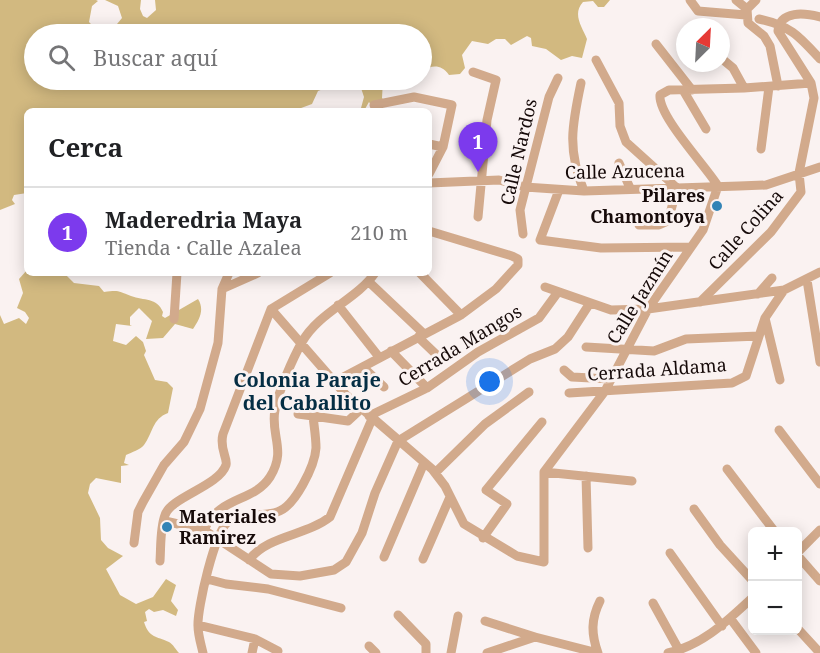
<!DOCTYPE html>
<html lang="es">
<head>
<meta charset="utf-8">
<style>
  :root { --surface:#fff; --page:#f6f6f6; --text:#202124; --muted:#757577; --line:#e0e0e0; --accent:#7c3aed }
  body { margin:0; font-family:"Noto Serif",serif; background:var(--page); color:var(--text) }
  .controls { position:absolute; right:18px; bottom:18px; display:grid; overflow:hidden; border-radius:9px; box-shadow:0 3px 15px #0003 }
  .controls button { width:54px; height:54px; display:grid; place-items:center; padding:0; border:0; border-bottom:2px solid var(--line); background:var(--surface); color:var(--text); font:30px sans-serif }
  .compass { position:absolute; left:676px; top:18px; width:54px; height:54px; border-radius:50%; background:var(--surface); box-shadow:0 3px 15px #0003; rotate:24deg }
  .you { position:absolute; left:490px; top:382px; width:21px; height:21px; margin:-15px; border:4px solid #fff; border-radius:50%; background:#1a73e8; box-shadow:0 0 0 9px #1a73e833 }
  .badge { display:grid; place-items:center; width:39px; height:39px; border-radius:50%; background:var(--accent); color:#fff; font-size:20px; font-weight:700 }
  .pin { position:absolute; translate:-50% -50px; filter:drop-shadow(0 2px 3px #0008) }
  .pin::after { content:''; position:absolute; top:32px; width:21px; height:18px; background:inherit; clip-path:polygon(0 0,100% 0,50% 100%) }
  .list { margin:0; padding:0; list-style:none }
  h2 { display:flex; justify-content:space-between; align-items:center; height:78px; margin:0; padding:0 24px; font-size:26px }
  h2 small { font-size:20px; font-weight:400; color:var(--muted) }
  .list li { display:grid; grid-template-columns:39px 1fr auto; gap:18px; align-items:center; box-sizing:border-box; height:90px; padding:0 24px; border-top:2px solid var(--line) }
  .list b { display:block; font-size:22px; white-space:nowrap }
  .list p { margin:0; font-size:20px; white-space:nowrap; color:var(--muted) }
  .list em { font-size:20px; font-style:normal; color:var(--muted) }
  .icon { flex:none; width:33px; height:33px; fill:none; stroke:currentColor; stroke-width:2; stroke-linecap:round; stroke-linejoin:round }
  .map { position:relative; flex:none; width:820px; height:653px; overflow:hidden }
  .search { position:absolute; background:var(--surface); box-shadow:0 3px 15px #0003; left:24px; top:24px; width:408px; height:66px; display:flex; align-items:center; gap:15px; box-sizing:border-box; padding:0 21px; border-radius:33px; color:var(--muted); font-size:22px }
  .panel { position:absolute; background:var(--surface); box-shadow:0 3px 15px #0003; left:24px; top:108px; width:408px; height:168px; border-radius:9px }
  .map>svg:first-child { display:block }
  .forest { fill:#d2b980 }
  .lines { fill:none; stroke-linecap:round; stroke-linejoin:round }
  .minor { stroke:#d2aa8c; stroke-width:9 }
  .poi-dot { fill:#3384b6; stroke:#faf2f1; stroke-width:2 }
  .labels { text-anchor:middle; stroke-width:6; stroke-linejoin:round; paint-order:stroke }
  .street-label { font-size:18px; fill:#160a09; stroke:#faf2f1 }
  .poi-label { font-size:18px; font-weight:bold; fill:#160a09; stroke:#faf2f1; text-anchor:end }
  .neighbourhood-label { font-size:20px; font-weight:bold; fill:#052e44; stroke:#faf2f1 }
</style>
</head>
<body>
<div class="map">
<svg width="820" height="653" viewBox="0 0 820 653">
  <rect width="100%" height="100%" fill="#faf2f1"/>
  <path class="forest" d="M0,0H96L98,1L92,6L89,22L95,28L103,27L104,31L112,30L122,18L118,6L105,0H141L140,9L143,16L147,18L156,10L155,0H610L604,7H598L593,1L583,2C572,14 582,27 587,39L582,58L572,56L561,60L546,49L532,46L531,38L527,36L511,45L505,39H496L488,44L472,41L462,55L465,68L460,74L449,75C441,64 432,65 422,71V34H34V80H330L331,86L318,91L312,104L293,111H27V193L14,195L12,200L15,204L0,210Z
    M366,80H383L382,98L388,106L373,108L369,102L365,109L361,108L364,97L361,88Z
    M27,270V273L65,274L74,283L99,286L104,292C119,290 118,291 131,296C144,301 157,297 163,312L162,316L165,318L198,299C205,310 199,320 193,329L175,324L163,338L146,339L152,321L139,308L130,317V325L132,326L116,324L113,341L126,345L136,336L143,342L146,351L144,355L155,380L167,382L173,388L168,413C152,419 153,433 144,445C140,450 132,452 126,455L124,463L129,465L121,466V483L96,478L90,484L88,493L100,518L101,540L108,548L123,556L106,569L120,595L136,604L153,597L166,579L176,585L171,601L178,610L176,616L163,610L154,612L149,609L145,612L147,621L144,622C149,638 156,636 169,642C173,644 176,650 179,653H0V315L4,324L19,318L26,324L29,318L25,312L17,308L23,293L19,279Z"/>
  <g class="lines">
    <path class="minor" d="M690,0L698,11L746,15
      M736,0L747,9
      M756,0L747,9L748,23L764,36L770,46L778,86
      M759,19C791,26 799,36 820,59
      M656,44L692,90
      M721,58L733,68L744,88
      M596,60L619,103L620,126L626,142L677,188L668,221L659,225H639
      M473,72L496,80L487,120L478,217
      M581,83C572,125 567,150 584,191
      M683,90L706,129
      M374,105L414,97L452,105L443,147L429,174
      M429,144L443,147
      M761,149L769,87
      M619,163L630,188
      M429,183L499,180L525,187L584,191L739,186L766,185L820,167
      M559,190L540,240L601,248L691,247
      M523,234L520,210L549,97L558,78
      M420,273L461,315
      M807,280L820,362
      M369,282L423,333
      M545,287L611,310L648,309L784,290L820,272
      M222,289L258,273
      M758,294L772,278
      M700,302L771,232L801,192L799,173L814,98L811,83L778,31C780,10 805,13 820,17
      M338,305L379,357
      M271,309L346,395L432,469L445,486L464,524L517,556L544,562V472L605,391L648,309L703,230L718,186C705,165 658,116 660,95L669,90L744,88L811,83
      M765,318L780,380
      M174,319L177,273
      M418,337L442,360
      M586,347L654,351L686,339L759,336
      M391,351L427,388
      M364,368L384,387
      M564,370L572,377L611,379
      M336,381L461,315L496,289L518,265V259L512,256L429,231
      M569,393L732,383L746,376L765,318L784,290
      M298,414L313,416
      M369,416L427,388L478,352L539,318L558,292
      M779,430L820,484
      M398,441L530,359L555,349L568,337L590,303
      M727,469L775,532
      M544,472L632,481
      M435,473L485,424L529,392
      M586,476L588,548
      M694,509L720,545L752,580
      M165,521L204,530L271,574L300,576L334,570L346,562L362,533L375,493L398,441
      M204,530C220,495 253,503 270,477C287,450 270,435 275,410C278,392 293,358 302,342C319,312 356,300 375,273
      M483,538L507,504L486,490L542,422
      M134,543L138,512L143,502L164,465L184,442L200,409L218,343L222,289L229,273
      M798,552L820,530
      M670,553L722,626
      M798,556L820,581
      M384,557L424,463
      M423,559L450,497
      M249,560C268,535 306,536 330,517L372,419
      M160,561C161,546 160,528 165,515C171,497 219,486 226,465C228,458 219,449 223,434L271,309L330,273
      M207,579L226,584L268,589L341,608
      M653,603L679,650
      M398,615L426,644V653
      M730,618L756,653
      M485,621L535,637
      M198,625L255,639L278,651
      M798,629L820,653
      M369,646L376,653
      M203,653C201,644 198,635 198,626C197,609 215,530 228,522C243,513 261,517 277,512C295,507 315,465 316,448C316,437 314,426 313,416L348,421L361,409
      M252,653L255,639
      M451,653L458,616
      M487,653L535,637L598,653
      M598,653C591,634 591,619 600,601
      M668,653C703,645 727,621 752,598"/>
  </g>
  <g class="poi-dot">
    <circle cx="717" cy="206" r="6"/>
    <circle cx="167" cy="527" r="6"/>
  </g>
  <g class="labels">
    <g class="street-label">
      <text transform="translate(519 152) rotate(-77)" y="6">Calle Nardos</text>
      <text transform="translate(625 172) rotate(-1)" y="6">Calle Azucena</text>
      <text transform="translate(746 230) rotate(-48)" y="6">Calle Colina</text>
      <text transform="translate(640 297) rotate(-58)" y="6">Calle Jazmín</text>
      <text transform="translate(460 346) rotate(-31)" y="6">Cerrada Mangos</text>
      <text transform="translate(657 370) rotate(-4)" y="6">Cerrada Aldama</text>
    </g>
    <g class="poi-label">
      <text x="705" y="202">Pilares<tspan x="705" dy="21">Chamontoya</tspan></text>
      <text x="179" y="523" text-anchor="start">Materiales<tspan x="179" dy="21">Ramirez</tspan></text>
    </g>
    <g class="neighbourhood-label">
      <text x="307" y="387">Colonia Paraje<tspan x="307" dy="23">del Caballito</tspan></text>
    </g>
  </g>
</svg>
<div class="controls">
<button>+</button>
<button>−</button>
</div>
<svg class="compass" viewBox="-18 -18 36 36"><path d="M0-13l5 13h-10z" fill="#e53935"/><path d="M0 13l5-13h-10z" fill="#757577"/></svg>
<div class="you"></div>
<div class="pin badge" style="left:478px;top:172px">1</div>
<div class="search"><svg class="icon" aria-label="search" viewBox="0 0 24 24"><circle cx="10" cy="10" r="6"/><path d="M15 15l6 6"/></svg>Buscar aquí</div>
<section class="panel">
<h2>Cerca<small></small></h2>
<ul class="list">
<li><span class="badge">1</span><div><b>Maderedria Maya</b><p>Tienda · Calle Azalea</p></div><em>210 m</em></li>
</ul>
</section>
</div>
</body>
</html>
